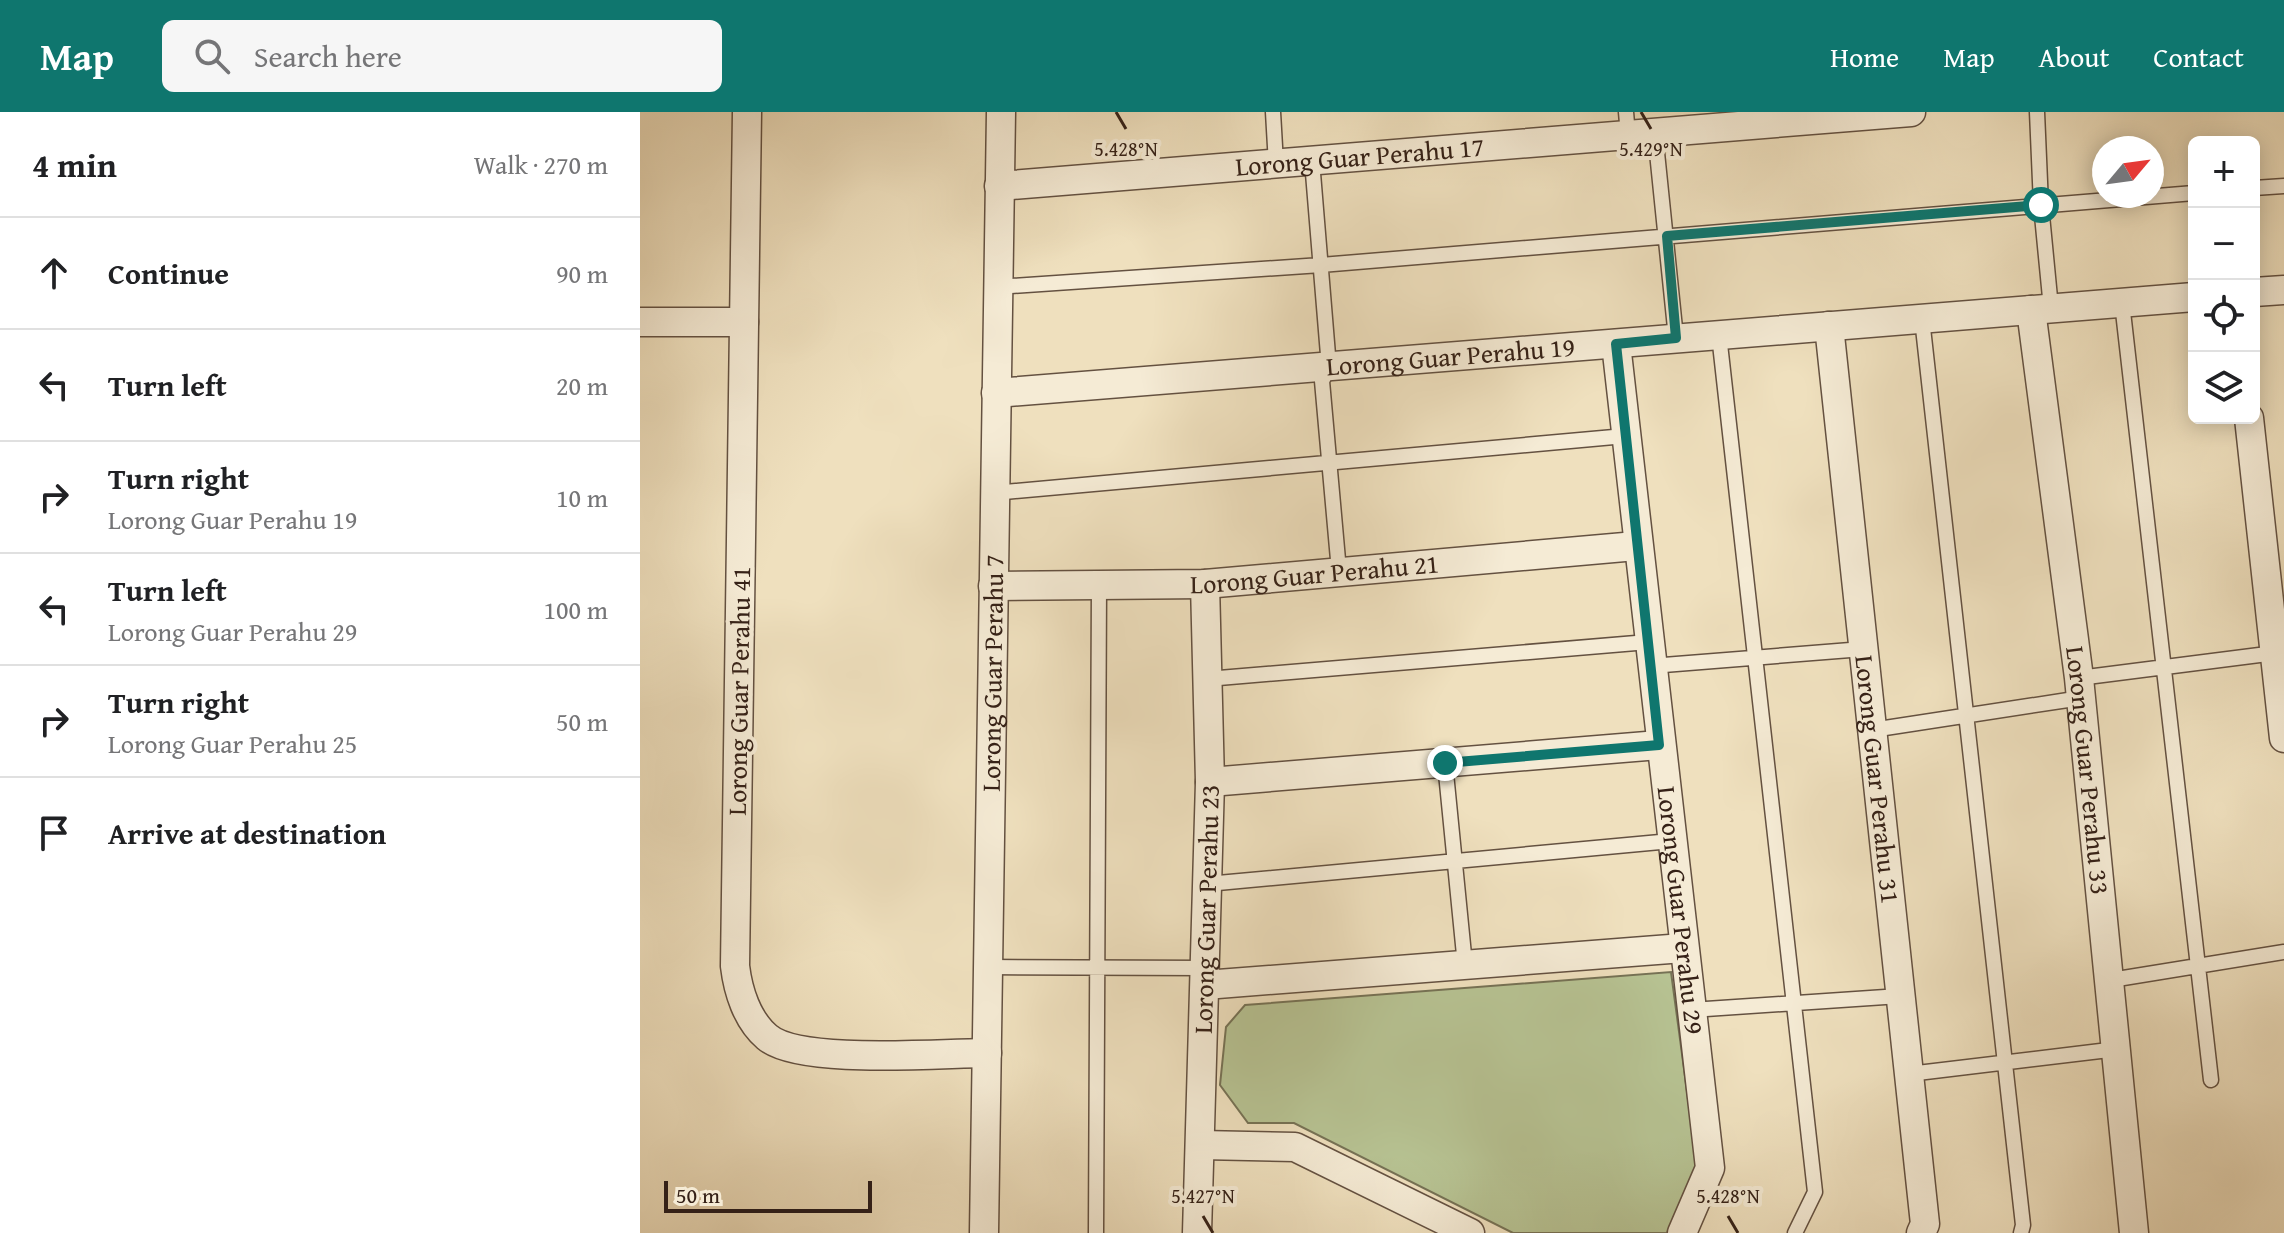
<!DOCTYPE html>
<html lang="en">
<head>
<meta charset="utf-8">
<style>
  :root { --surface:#fff; --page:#f6f6f6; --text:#202124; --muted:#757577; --line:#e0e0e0; --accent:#0f766e }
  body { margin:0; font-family:"Gentium Book Plus",serif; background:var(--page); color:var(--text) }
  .controls { position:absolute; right:24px; top:24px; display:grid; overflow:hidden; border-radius:12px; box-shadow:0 4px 20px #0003 }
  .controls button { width:72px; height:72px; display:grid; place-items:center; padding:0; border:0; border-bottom:2px solid var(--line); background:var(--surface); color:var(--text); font:40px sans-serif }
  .compass { position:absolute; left:1452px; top:24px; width:72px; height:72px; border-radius:50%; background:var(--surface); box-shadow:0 4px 20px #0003; rotate:61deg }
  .scale { position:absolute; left:24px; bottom:20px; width:208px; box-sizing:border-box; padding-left:8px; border:4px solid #352117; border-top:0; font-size:22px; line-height:28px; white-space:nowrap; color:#352117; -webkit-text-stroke:6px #f5ebd5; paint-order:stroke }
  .stop { position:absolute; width:24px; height:24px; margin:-18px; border:6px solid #0f766e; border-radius:50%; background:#fff }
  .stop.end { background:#0f766e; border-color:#fff; box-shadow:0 2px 8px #0008 }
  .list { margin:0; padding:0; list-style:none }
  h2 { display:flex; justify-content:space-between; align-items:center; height:104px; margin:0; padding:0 32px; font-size:34px }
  h2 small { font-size:26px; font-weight:400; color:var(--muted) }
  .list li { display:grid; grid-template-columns:52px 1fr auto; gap:24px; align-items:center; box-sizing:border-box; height:112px; padding:0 32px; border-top:2px solid var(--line) }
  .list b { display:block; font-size:30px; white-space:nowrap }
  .list p { margin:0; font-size:26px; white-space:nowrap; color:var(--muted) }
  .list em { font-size:26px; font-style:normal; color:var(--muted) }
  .icon { flex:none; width:44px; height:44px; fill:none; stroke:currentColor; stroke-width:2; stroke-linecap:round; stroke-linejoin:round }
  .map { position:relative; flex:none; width:1644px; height:1121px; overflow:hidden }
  header { display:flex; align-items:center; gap:48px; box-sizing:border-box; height:112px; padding:0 40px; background:var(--accent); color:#fff }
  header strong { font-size:38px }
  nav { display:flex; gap:44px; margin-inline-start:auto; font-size:28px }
  .search { width:560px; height:72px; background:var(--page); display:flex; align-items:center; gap:20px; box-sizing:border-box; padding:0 28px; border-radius:12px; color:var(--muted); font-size:30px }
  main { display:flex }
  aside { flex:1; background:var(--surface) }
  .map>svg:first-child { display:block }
  .green { fill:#b7c393; stroke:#767255; stroke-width:2 }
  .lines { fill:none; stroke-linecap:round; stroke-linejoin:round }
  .service-casing { stroke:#645141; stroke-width:17 }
  .minor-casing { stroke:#645141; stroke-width:31 }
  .service { stroke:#f5ebd5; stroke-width:14 }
  .minor { stroke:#f5ebd5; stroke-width:28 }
  .route { stroke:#0f766e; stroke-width:10 }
  .ticks { fill:none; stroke:#352117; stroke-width:3 }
  .labels { text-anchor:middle; stroke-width:8; stroke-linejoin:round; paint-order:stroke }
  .street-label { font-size:26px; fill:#352117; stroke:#f5ebd5 }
  .ticks-label { font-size:20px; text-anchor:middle; fill:#352117; stroke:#f5ebd5; stroke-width:8; stroke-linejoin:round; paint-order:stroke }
</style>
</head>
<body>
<header>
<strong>Map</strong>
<div class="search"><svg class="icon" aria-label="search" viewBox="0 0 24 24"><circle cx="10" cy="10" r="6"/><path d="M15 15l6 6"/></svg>Search here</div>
<nav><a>Home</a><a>Map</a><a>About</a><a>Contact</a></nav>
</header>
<main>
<aside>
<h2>4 min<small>Walk · 270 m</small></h2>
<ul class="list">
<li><svg class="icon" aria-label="ahead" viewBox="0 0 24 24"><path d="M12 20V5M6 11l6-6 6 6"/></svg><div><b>Continue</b></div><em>90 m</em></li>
<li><svg class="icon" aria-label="left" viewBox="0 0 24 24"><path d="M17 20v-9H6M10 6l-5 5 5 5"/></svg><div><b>Turn left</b></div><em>20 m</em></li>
<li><svg class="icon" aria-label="right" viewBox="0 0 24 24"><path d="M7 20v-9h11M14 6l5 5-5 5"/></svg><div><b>Turn right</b><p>Lorong Guar Perahu 19</p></div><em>10 m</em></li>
<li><svg class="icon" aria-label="left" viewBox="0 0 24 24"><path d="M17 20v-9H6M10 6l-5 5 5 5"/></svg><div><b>Turn left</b><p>Lorong Guar Perahu 29</p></div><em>100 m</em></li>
<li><svg class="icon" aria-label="right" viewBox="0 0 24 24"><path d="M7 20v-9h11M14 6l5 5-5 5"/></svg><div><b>Turn right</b><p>Lorong Guar Perahu 25</p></div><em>50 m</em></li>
<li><svg class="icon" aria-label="arrive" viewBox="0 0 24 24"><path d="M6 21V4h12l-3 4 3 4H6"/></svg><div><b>Arrive at destination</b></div></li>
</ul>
</aside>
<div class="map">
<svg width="1644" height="1121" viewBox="0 0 1644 1121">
  <rect width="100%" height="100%" fill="#efe0be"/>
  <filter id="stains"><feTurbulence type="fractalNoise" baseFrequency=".0025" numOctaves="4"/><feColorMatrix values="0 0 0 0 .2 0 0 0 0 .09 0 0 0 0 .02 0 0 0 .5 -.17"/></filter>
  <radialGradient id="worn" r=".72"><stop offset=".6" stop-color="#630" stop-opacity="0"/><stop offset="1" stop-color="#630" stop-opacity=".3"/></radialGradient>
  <path class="green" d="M1031,860L1057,1054L1027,1121H873L654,1011H608L580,973L586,915L605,893Z"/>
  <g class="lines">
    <defs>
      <path id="service" d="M633,0L636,52
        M986,0L988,23
        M1397,0L1401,93L1411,196
        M1015,21L1036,226
        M672,49L689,255L682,269L699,459
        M1614,76L1644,74
        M357,175L681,153L1554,81
        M1482,191L1571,968
        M1282,207L1383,1113L1381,1121
        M1079,223L1175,1080L1155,1121
        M354,381L985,324
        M1011,554L1223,537
        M1439,566L1635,541
        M567,567L1008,530
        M1232,618L1441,586
        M805,651L825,853
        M567,772L1031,729
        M348,855L566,856
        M1471,868L1644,840
        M1051,898L1260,884
        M1269,962L1477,937
        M456,1121L459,473"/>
      <g id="minor">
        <path d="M107,0L95,854C98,879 107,908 127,925C159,953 301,941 347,941"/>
        <path id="s1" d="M359,74L1271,0"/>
        <path d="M1614,180L1644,178"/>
        <path id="s2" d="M1391,198L1439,566L1494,1121"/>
        <path d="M0,210H104"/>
        <path id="s3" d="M1189,214L1285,1112L1281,1121"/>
        <path id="s4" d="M976,232L1070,1056L1042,1121"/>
        <path id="s5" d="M356,281L1554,185"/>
        <path d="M1609,306L1644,626"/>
        <path id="s6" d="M353,474L565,472L996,434"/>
        <path d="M570,670L1019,633"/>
        <path d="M565,873L1043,836"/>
        <path d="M561,1033L655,1035L830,1121"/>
        <path id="s7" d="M344,1121L361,0"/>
        <path id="s8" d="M557,1121L570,670L565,472"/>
      </g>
    </defs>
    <use href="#service" class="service-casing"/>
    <use href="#minor" class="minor-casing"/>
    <use href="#service" class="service"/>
    <use href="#minor" class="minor"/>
  </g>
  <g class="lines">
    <path class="route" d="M805,651L1019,633L976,232L1036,226L1027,124L1401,93"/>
  </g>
  <path class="ticks" d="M476,0L486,17M1001,0L1011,17M563,1104L573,1121M1088,1104L1098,1121"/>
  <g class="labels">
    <g class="street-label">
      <text dy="9" stroke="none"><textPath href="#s1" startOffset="362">Lorong Guar Perahu 17</textPath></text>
      <text dy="9" stroke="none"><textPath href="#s5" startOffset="456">Lorong Guar Perahu 19</textPath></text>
      <text dy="9" stroke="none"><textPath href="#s6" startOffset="322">Lorong Guar Perahu 21</textPath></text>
      <text dy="9" stroke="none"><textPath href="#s7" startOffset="560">Lorong Guar Perahu 7</textPath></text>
      <text transform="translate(99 579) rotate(-89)" y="9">Lorong Guar Perahu 41</text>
      <text dy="9" stroke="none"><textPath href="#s2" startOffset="464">Lorong Guar Perahu 33</textPath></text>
      <text dy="9" stroke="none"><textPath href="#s3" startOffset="456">Lorong Guar Perahu 31</textPath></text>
      <text dy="9" stroke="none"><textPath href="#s8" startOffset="324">Lorong Guar Perahu 23</textPath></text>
      <text dy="9" stroke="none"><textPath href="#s4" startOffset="570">Lorong Guar Perahu 29</textPath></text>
    </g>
  </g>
  <g class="ticks-label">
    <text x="486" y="44">5.428°N</text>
    <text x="1011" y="44">5.429°N</text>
    <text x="563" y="1091">5.427°N</text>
    <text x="1088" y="1091">5.428°N</text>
  </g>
  <rect width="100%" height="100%" filter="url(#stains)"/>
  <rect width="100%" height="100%" fill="url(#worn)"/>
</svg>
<div class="controls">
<button>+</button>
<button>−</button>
<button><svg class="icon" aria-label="locate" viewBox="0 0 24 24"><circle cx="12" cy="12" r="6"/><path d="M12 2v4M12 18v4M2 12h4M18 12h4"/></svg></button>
<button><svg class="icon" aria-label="layers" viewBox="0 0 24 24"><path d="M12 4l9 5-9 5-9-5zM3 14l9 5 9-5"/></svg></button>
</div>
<svg class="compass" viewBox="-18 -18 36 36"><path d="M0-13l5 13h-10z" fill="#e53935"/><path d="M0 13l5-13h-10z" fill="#757577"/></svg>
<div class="scale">50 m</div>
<div class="stop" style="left:1401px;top:93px"></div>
<div class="stop end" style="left:805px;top:651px"></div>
</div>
</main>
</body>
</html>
